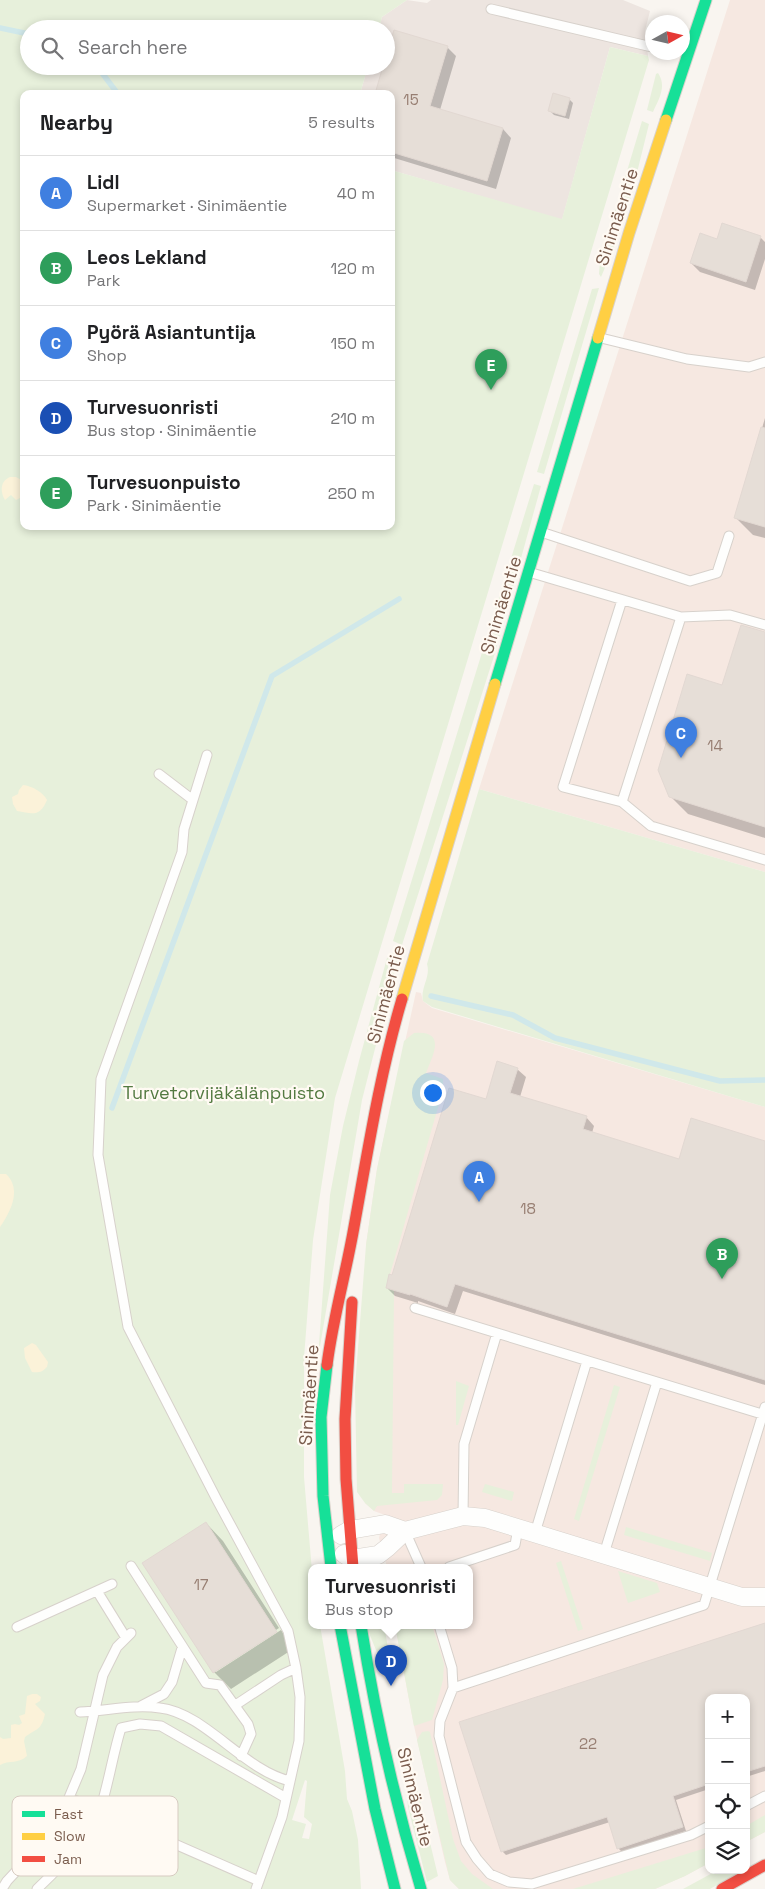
<!DOCTYPE html>
<html lang="en">
<head>
<meta charset="utf-8">
<style>
  :root { --surface:#fff; --page:#f6f6f6; --text:#202124; --muted:#757577; --line:#e0e0e0; --accent:#db2777 }
  body { margin:0; font-family:"Space Grotesk",sans-serif; background:var(--page); color:var(--text) }
  .controls { position:absolute; right:15px; bottom:15px; display:grid; overflow:hidden; border-radius:10px; box-shadow:0 2px 8px #0003 }
  .controls button { width:45px; height:45px; display:grid; place-items:center; padding:0; border:0; border-bottom:1px solid var(--line); background:var(--surface); color:var(--text); font:25px sans-serif }
  .compass { position:absolute; left:645px; top:15px; width:45px; height:45px; border-radius:50%; background:var(--surface); box-shadow:0 2px 8px #0003; rotate:82deg }
  .you { position:absolute; left:432px; top:1092px; width:18px; height:18px; margin:-12px; border:4px solid #fff; border-radius:50%; background:#1a73e8; box-shadow:0 0 0 8px #1a73e833 }
  .badge { display:grid; place-items:center; width:32px; height:32px; border-radius:50%; background:var(--accent); color:#fff; font-size:16px; font-weight:700 }
  .pin { position:absolute; translate:-50% -41px; filter:drop-shadow(0 1px 2px #0008) }
  .pin::after { content:''; position:absolute; top:26px; width:18px; height:15px; background:inherit; clip-path:polygon(0 0,100% 0,50% 100%) }
  .popup { position:absolute; left:308px; top:1564px; width:165px; height:65px; box-sizing:border-box; display:grid; place-content:center; border-radius:10px; background:var(--surface); filter:drop-shadow(0 1px 4px #0005); font-size:16px; white-space:nowrap; color:var(--muted) }
  .popup b { font-size:19px; color:var(--text) }
  .popup::after { content:''; position:absolute; left:50%; top:100%; margin-left:-10px; border:10px solid transparent; border-top-color:var(--surface) }
  .list { margin:0; padding:0; list-style:none }
  h2 { display:flex; justify-content:space-between; align-items:center; height:65px; margin:0; padding:0 20px; font-size:21px }
  h2 small { font-size:16px; font-weight:400; color:var(--muted) }
  .list li { display:grid; grid-template-columns:32px 1fr auto; gap:15px; align-items:center; box-sizing:border-box; height:75px; padding:0 20px; border-top:1px solid var(--line) }
  .list b { display:block; font-size:19px; white-space:nowrap }
  .list p { margin:0; font-size:16px; white-space:nowrap; color:var(--muted) }
  .list em { font-size:16px; font-style:normal; color:var(--muted) }
  .icon { flex:none; width:28px; height:28px; fill:none; stroke:currentColor; stroke-width:2; stroke-linecap:round; stroke-linejoin:round }
  .map { position:relative; flex:none; width:765px; height:1889px; overflow:hidden }
  .search { position:absolute; background:var(--surface); box-shadow:0 2px 8px #0003; left:20px; top:20px; width:375px; height:55px; display:flex; align-items:center; gap:12px; box-sizing:border-box; padding:0 18px; border-radius:28px; color:var(--muted); font-size:19px }
  .panel { position:absolute; background:var(--surface); box-shadow:0 2px 8px #0003; left:20px; top:90px; width:375px; height:440px; border-radius:10px }
  .map>svg:first-child { display:block }
  .commercial { fill:#f6e8e1 }
  .industrial { fill:#ede5e0 }
  .green { fill:#e7f0db; fill-rule:evenodd }
  .sand { fill:#fbf2d9 }
  .shadow { fill:#0003 }
  .lines { fill:none; stroke-linecap:round; stroke-linejoin:round }
  .stream { stroke:#d0e8ea; stroke-width:5.5 }
  .building { fill:#e6ded7; stroke:#e2d8d2 }
  .lane-casing { stroke:#d7d1cb; stroke-width:11 }
  .street-casing { stroke:#d7d1cb; stroke-width:19 }
  .fast-casing { stroke:#d9d2cb; stroke-width:13 }
  .slow-casing { stroke:#d9d2cb; stroke-width:13 }
  .jam-casing { stroke:#d9d2cb; stroke-width:13 }
  .lane { stroke:#fefefd; stroke-width:9 }
  .street { stroke:#fefefd; stroke-width:18 }
  .fast { stroke:#16e098; stroke-width:11 }
  .slow { stroke:#ffcf43; stroke-width:11 }
  .jam { stroke:#f24e42; stroke-width:11 }
  .labels { text-anchor:middle; stroke-width:4.5; stroke-linejoin:round; paint-order:stroke }
  .number-label { font-size:15px; fill:#977e72 }
  .street-label { font-size:18px; fill:#7a5c4d; stroke:#fffaf3 }
  .park-label { font-size:18px; fill:#537a41; stroke:#fffaf3 }
  .key { fill:#fffaf3; stroke:#d7cbc1; stroke-width:1 }
  .key-label { font-size:14px; fill:#7a5c4d }
</style>
</head>
<body>
<div class="map">
<svg width="765" height="1889" viewBox="0 0 765 1889">
  <rect width="100%" height="100%" fill="#f9f5f0"/>
  <path class="commercial" d="M730,0H765V872L479,789Z
    M416,992L421,993L423,1001L432,1008L765,1107V1832L746,1842V1698H709V1863L685,1876L655,1889H459L450,1880L445,1862L414,1726L395,1625H470V1567H387L379,1538L385,1515L374,1511L365,1503L366,1245L377,1169Z"/>
  <path class="industrial" d="M407,0L427,3L431,0H623L650,11L645,31L648,56L610,47L562,220L391,170V94H360L368,66H386V29H379L382,17Z"/>
  <path class="green" d="M0,0H407L382,17L379,29H29V66H368L360,94H24V526H391V170L562,219L610,47L648,56L649,60L335,1098L313,1240L304,1358V1477L312,1571V1625H320L345,1771L347,1799L352,1811L358,1840L361,1889H0ZM305,1780L307,1781L304,1817L312,1824L309,1839L302,1838L306,1824L292,1820Z
    M658,73C667,86 659,99 653,112L647,110L656,74Z
    M642,121L649,124L631,197L619,235L601,277L599,274L600,261Z
    M599,288L544,474L537,472L592,289Z
    M534,484L541,486L494,656L402,945L393,941Z
    M479,789L765,872V1107L432,1007L423,1001C420,988 431,977 427,964Z
    M394,952L399,954L362,1100L318,1358L330,1195L343,1126L359,1061L387,958Z
    M414,1033C447,1030 433,1055 426,1073L443,1079V1090L386,1288L394,1290L392,1493H404V1484H443L442,1495L437,1500L377,1506L374,1511L365,1503L357,1492L355,1387L366,1245L377,1169L404,1041Z
    M456,1381L469,1386L458,1425H456Z
    M614,1385L620,1387L579,1521L574,1519Z
    M485,1484L514,1492L512,1501L482,1492Z
    M626,1527L712,1553L710,1561L624,1535Z
    M561,1561L583,1629L578,1631L556,1563Z
    M618,1571L657,1583L660,1592L628,1603Z
    M368,1625H384L392,1671L385,1672L369,1633Z
    M395,1625H432L444,1664L443,1680L432,1720L414,1726Z
    M428,1731L430,1732L453,1839L461,1861L472,1874L493,1889H459L450,1880L417,1740L422,1732Z
    M410,1759L438,1876L427,1882L408,1807L404,1760Z
    M765,1815V1832L746,1842V1826Z
    M709,1847V1863L685,1876L655,1889H573Z
    M718,1870H743L710,1889H683Z"/>
  <path class="sand" d="M10,477H16L23,481L24,496L16,500L11,495L5,500C0,492 0,481 10,477Z
    M23,785C32,786 43,792 47,800C40,817 33,814 17,811L13,804L12,797L18,794L19,790Z
    M0,1174H6C22,1189 11,1211 0,1227Z
    M32,1343L36,1345L48,1362L47,1367C42,1372 39,1373 32,1372L25,1358L24,1348Z
    M32,1694H37L41,1697L40,1701L35,1704L45,1714C41,1731 37,1728 25,1737L24,1741L27,1756C19,1764 9,1760 0,1765V1737L3,1739L11,1738V1725L15,1724L19,1725L22,1723L19,1716L25,1714L27,1696Z"/>
  <path class="shadow" d="M447,47L456,56L440,110L503,129L511,138L496,189L391,157V94L386,66Z
    M569,99L573,103L569,119L554,115L550,111Z
    M760,237L765,242V259L755,290L700,272L691,263L718,240Z
    M765,418V538L753,535L736,518Z
    M765,633V838L688,814L670,796L723,686Z
    M517,1069L526,1077L520,1097L586,1117L594,1126L592,1133L680,1160L765,1142V1385L463,1291L455,1314L418,1301V1303L395,1296L387,1288L487,1101Z
    M206,1523L223,1541L279,1628L216,1669V1672L281,1630L293,1649L231,1689L214,1672Z
    M765,1624V1771L746,1777V1698H709V1789L676,1800L686,1831L622,1852L618,1848L610,1822L506,1855L502,1851Z"/>
  <g class="lines">
    <path class="stream" d="M0,28L29,34
      M99,69L118,94
      M431,996L513,1015L555,1038L720,1081L765,1080
      M112,1108L272,676L399,599"/>
  </g>
  <path class="building" d="M394,30L448,46L430,106L503,128L487,181L391,152V94H375L383,66H386V56Z
    M553,93L570,98L565,116L548,111Z
    M722,223L761,236L746,282L690,263L700,233L717,239Z
    M761,427L765,428V527L734,518Z
    M741,625L765,632V827L669,797L658,770L687,674L722,685Z
    M497,1061L518,1068L510,1093L587,1116L583,1129L679,1159L691,1118L765,1141V1380L455,1284L447,1307L410,1294V1295L386,1288L389,1274L392,1275L449,1088L486,1099Z
    M206,1522L277,1632L213,1673L142,1563Z
    M765,1623V1766L746,1772V1698H709V1784L673,1796L683,1827L617,1849L607,1817L501,1852L459,1722Z"/>
  <g class="lines">
    <defs>
      <path id="lane" d="M491,9L652,47
        M601,338L687,359L749,367L765,362
        M544,533L690,581L717,573L729,536
        M532,573L681,617L622,802L563,787L622,600
        M681,617L730,615L765,625
        M207,755L184,829L182,852L101,1079L98,1155L128,1327L217,1500L288,1631L296,1668
        M159,774L193,800
        M622,802L651,826L765,860
        M415,1308L765,1415
        M463,1516L464,1444L497,1333
        M405,1531L421,1567
        M535,1533L587,1361
        M604,1554L657,1382
        M131,1566L206,1683L220,1685L248,1724L251,1734L241,1756
        M449,1567L515,1545L518,1528
        M97,1591L126,1638
        M439,1625L452,1668L453,1688L440,1721L439,1736L466,1842L477,1859L490,1874L509,1882L532,1884L691,1835L709,1826
        M17,1627L112,1584
        M453,1688L704,1605L765,1407
        M237,1704L281,1675L296,1668L300,1697L299,1741L282,1817L256,1889
        M141,1706L164,1694L172,1682L182,1648
        M80,1712C106,1711 134,1704 160,1708C205,1713 243,1770 290,1781
        M70,1798L259,1881
        M746,1806L765,1796
        M2,1889L7,1881L48,1837L60,1819L81,1769L103,1675L117,1647L131,1633
        M37,1889C59,1868 92,1836 101,1807C109,1781 113,1754 121,1728L140,1724L161,1726L286,1798"/>
      <path id="street" d="M341,1535L350,1530L385,1524L405,1531
        M344,1554L352,1559L378,1555L387,1548L405,1531L463,1516L485,1518L742,1597H765"/>
      <path id="fast" d="M666,120L706,0
        M495,684L598,338
        M327,1365L321,1417L323,1496L331,1567
        M340,1625L375,1809L395,1889
        M361,1625C375,1715 395,1802 421,1889"/>
      <path id="slow" d="M598,338L629,233L666,120
        M402,999L495,684"/>
      <path id="jam" d="M352,1302L345,1419L346,1479L353,1567
        M327,1365C333,1318 346,1273 354,1227C368,1150 380,1073 402,999
        M722,1889L765,1865"/>
    </defs>
    <use href="#lane" class="lane-casing"/>
    <use href="#street" class="street-casing"/>
    <use href="#fast" class="fast-casing"/>
    <use href="#slow" class="slow-casing"/>
    <use href="#jam" class="jam-casing"/>
    <use href="#lane" class="lane"/>
    <use href="#street" class="street"/>
    <use href="#fast" class="fast"/>
    <use href="#slow" class="slow"/>
    <use href="#jam" class="jam"/>
  </g>
  <g class="labels">
    <g class="number-label">
      <text x="411" y="105">15</text>
      <text x="715" y="751">14</text>
      <text x="528" y="1214">18</text>
      <text x="201" y="1590">17</text>
      <text x="588" y="1749">22</text>
    </g>
    <g class="street-label">
      <text transform="translate(617 217) rotate(-72)" y="6">Sinimäentie</text>
      <text transform="translate(501 605) rotate(-73)" y="6">Sinimäentie</text>
      <text transform="translate(386 994) rotate(-75)" y="6">Sinimäentie</text>
      <text transform="translate(309 1395) rotate(-86)" y="6">Sinimäentie</text>
      <text transform="translate(415 1797) rotate(76)" y="6">Sinimäentie</text>
    </g>
    <g class="park-label">
      <text x="224" y="1099">Turvetorvijäkälänpuisto</text>
    </g>
  </g>
  <rect x="12" y="1796" width="166" height="80" rx="8" class="key"/>
  <rect x="22" y="1811" width="23" height="6" fill="#16e098"/>
  <rect x="22" y="1833" width="23" height="7" fill="#ffcf43"/>
  <rect x="22" y="1856" width="23" height="6" fill="#f24e42"/>
  <g class="key-label">
    <text x="54" y="1819">Fast</text>
    <text x="54" y="1841">Slow</text>
    <text x="54" y="1864">Jam</text>
  </g>
</svg>
<div class="controls">
<button>+</button>
<button>−</button>
<button><svg class="icon" aria-label="locate" viewBox="0 0 24 24"><circle cx="12" cy="12" r="6"/><path d="M12 2v4M12 18v4M2 12h4M18 12h4"/></svg></button>
<button><svg class="icon" aria-label="layers" viewBox="0 0 24 24"><path d="M12 4l9 5-9 5-9-5zM3 14l9 5 9-5"/></svg></button>
</div>
<svg class="compass" viewBox="-18 -18 36 36"><path d="M0-13l5 13h-10z" fill="#e53935"/><path d="M0 13l5-13h-10z" fill="#757577"/></svg>
<div class="you"></div>
<div class="pin badge" style="left:479px;top:1202px;background:#3f7fe0">A</div>
<div class="pin badge" style="left:722px;top:1279px;background:#2e9e5b">B</div>
<div class="pin badge" style="left:681px;top:758px;background:#3f7fe0">C</div>
<div class="pin badge" style="left:391px;top:1686px;background:#1a4fb4">D</div>
<div class="popup"><b>Turvesuonristi</b>Bus stop</div>
<div class="pin badge" style="left:491px;top:390px;background:#2e9e5b">E</div>
<div class="search"><svg class="icon" aria-label="search" viewBox="0 0 24 24"><circle cx="10" cy="10" r="6"/><path d="M15 15l6 6"/></svg>Search here</div>
<section class="panel">
<h2>Nearby<small>5 results</small></h2>
<ul class="list">
<li><span class="badge" style="background:#3f7fe0">A</span><div><b>Lidl</b><p>Supermarket · Sinimäentie</p></div><em>40 m</em></li>
<li><span class="badge" style="background:#2e9e5b">B</span><div><b>Leos Lekland</b><p>Park</p></div><em>120 m</em></li>
<li><span class="badge" style="background:#3f7fe0">C</span><div><b>Pyörä Asiantuntija</b><p>Shop</p></div><em>150 m</em></li>
<li><span class="badge" style="background:#1a4fb4">D</span><div><b>Turvesuonristi</b><p>Bus stop · Sinimäentie</p></div><em>210 m</em></li>
<li><span class="badge" style="background:#2e9e5b">E</span><div><b>Turvesuonpuisto</b><p>Park · Sinimäentie</p></div><em>250 m</em></li>
</ul>
</section>
</div>
</body>
</html>
